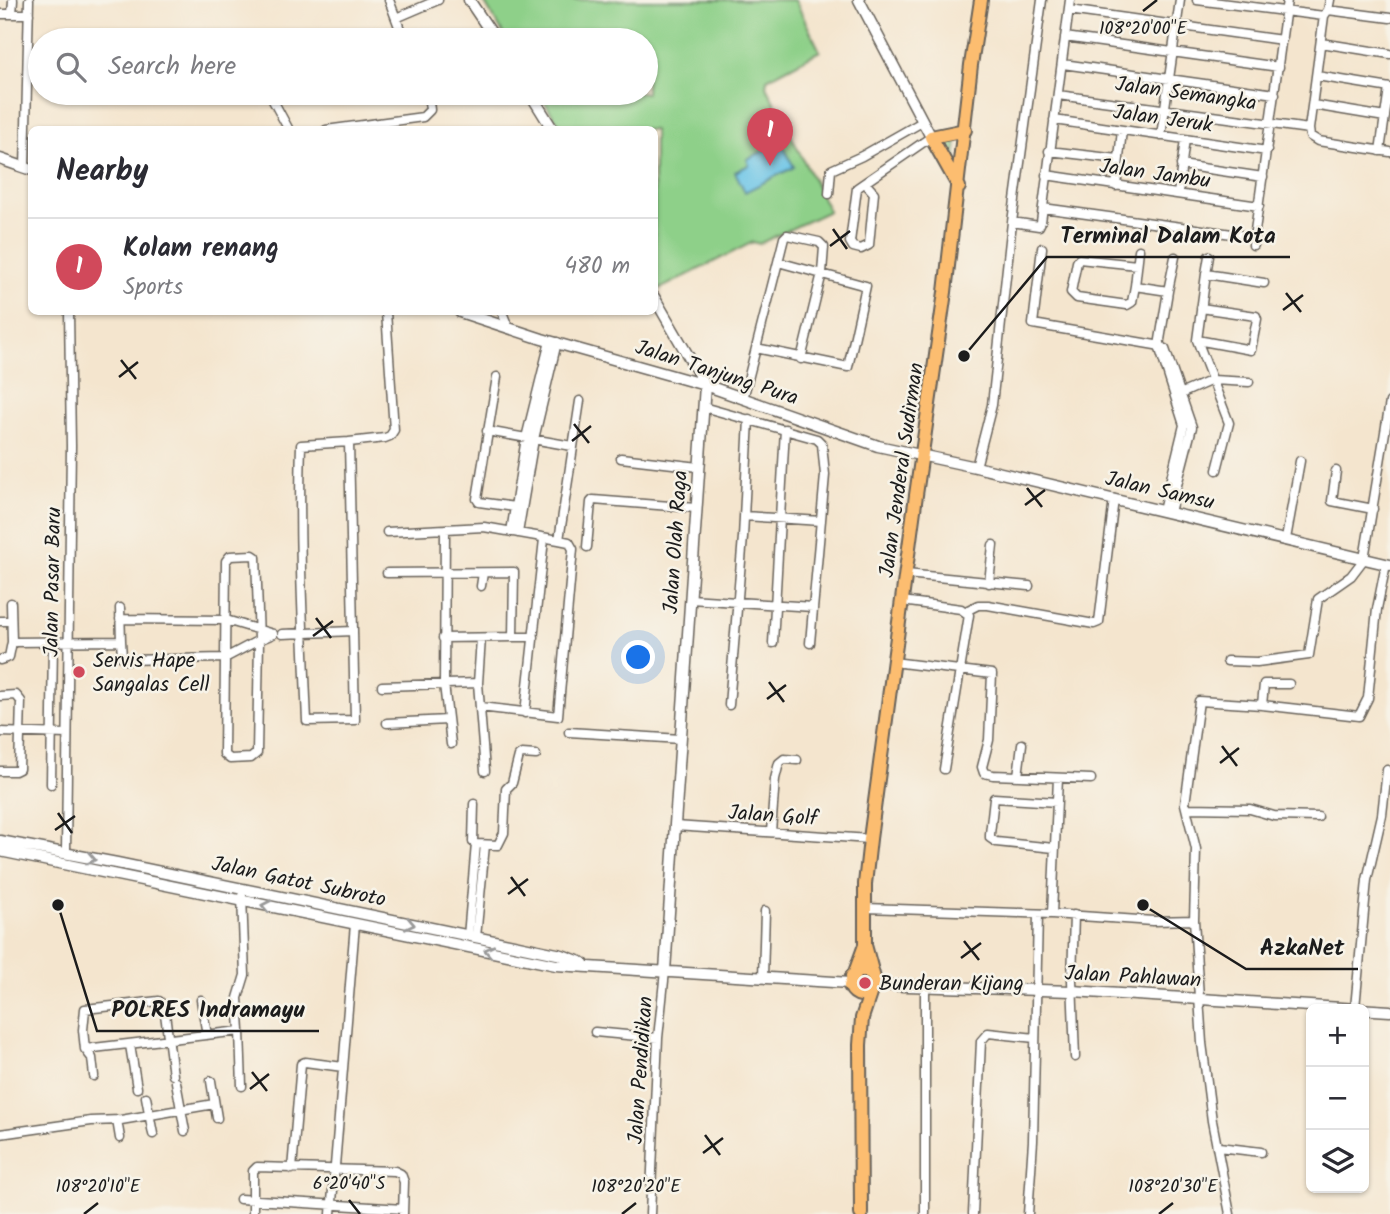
<!DOCTYPE html>
<html lang="en">
<head>
<meta charset="utf-8">
<style>
  :root { --surface:#fff; --page:#f7f7f7; --text:#2b2b33; --muted:#7c7c81; --line:#e1e1e2; --accent:#d1495b }
  body { margin:0; font-family:Kalam,sans-serif; background:var(--page); color:var(--text) }
  .controls { position:absolute; right:21px; bottom:21px; display:grid; overflow:hidden; border-radius:10px; box-shadow:0 2px 5px #0004 }
  .controls button { width:63px; height:63px; display:grid; place-items:center; padding:0; border:0; border-bottom:2px solid var(--line); background:var(--surface); color:var(--text); font:35px sans-serif }
  .you { position:absolute; left:639px; top:658px; width:24px; height:24px; margin:-18px; border:5px solid #fff; border-radius:50%; background:#1a73e8; box-shadow:0 0 0 10px #1a73e833 }
  .badge { display:grid; place-items:center; width:46px; height:46px; border-radius:50%; background:var(--accent); color:#fff; font-size:23px; font-weight:700 }
  .pin { position:absolute; translate:-50% -58px; filter:drop-shadow(0 2px 4px #0008) }
  .pin::after { content:''; position:absolute; top:37px; width:24px; height:21px; background:inherit; clip-path:polygon(0 0,100% 0,50% 100%) }
  .list { margin:0; padding:0; list-style:none }
  h2 { display:flex; justify-content:space-between; align-items:center; height:91px; margin:0; padding:0 28px; font-size:30px }
  h2 small { font-size:23px; font-weight:400; color:var(--muted) }
  .list li { display:grid; grid-template-columns:46px 1fr auto; gap:21px; align-items:center; box-sizing:border-box; height:98px; padding:0 28px; border-top:2px solid var(--line) }
  .list b { display:block; font-size:26px; white-space:nowrap }
  .list p { margin:0; font-size:23px; white-space:nowrap; color:var(--muted) }
  .list em { font-size:23px; font-style:normal; color:var(--muted) }
  .icon { flex:none; width:38px; height:38px; fill:none; stroke:currentColor; stroke-width:2; stroke-linecap:round; stroke-linejoin:round }
  .map { position:relative; flex:none; width:1390px; height:1214px; overflow:hidden }
  .search { position:absolute; background:var(--surface); box-shadow:0 2px 5px #0004; left:28px; top:28px; width:630px; height:77px; display:flex; align-items:center; gap:18px; box-sizing:border-box; padding:0 24px; border-radius:38px; color:var(--muted); font-size:26px }
  .panel { position:absolute; background:var(--surface); box-shadow:0 2px 5px #0004; left:28px; top:126px; width:630px; height:189px; border-radius:10px }
  .map>svg:first-child { display:block }
  .green { fill:#8ed089; stroke:#557652; stroke-width:2 }
  .water { fill:#69c4e7; stroke:#427082; stroke-width:2 }
  .lines { fill:none; stroke-linecap:round; stroke-linejoin:round }
  .minor-casing { stroke:#68625a; stroke-width:11 }
  .tertiary-casing { stroke:#68625a; stroke-width:13 }
  .primary-casing { stroke:#68625a; stroke-width:16 }
  .minor { stroke:#fff; stroke-width:8 }
  .tertiary { stroke:#fff; stroke-width:10 }
  .primary { stroke:#fcbd6f; stroke-width:12 }
  .oneway { stroke:#999 }
  .ticks { fill:none; stroke:#1c1c1c; stroke-width:2.5 }
  .poi-dot { fill:#d1495b; stroke:#f7f3e8; stroke-width:2.5 }
  .labels { text-anchor:middle; stroke-width:5; stroke-linejoin:round; paint-order:stroke }
  .street-label { font-size:21px; fill:#1c1c1c; stroke:#f7f3e8 }
  .poi-label { font-size:21px; fill:#1c1c1c; stroke:#f7f3e8; text-anchor:start }
  .ticks-label { font-size:18px; text-anchor:middle; fill:#1c1c1c; stroke:#f7f3e8; stroke-width:5; stroke-linejoin:round; paint-order:stroke }
  .leader { fill:none; stroke:#1c1c1c; stroke-width:2.5 }
  .callout-dot { fill:#1c1c1c; stroke:#f7f3e8; stroke-width:2.5 }
  .callout-label { font-size:23px; text-anchor:middle; font-weight:bold; fill:#1c1c1c; stroke:#f7f3e8; stroke-width:5; stroke-linejoin:round; paint-order:stroke }
</style>
</head>
<body>
<div class="map">
<svg width="1390" height="1214" viewBox="0 0 1390 1214">
  <rect width="100%" height="100%" fill="#f7f3e8"/>
  <filter id="ink" filterUnits="userSpaceOnUse"><feTurbulence type="fractalNoise" baseFrequency=".0143" numOctaves="2"/><feDisplacementMap in="SourceGraphic" scale="14" xChannelSelector="R" yChannelSelector="G"/><feConvolveMatrix kernelMatrix="1 2 1 2 8 2 1 2 1" color-interpolation-filters="sRGB"/></filter>
  <filter id="wash" filterUnits="userSpaceOnUse"><feTurbulence type="fractalNoise" baseFrequency=".00686" numOctaves="4" result="noise"/><feDisplacementMap in="SourceGraphic" scale="28" xChannelSelector="R" yChannelSelector="G"/><feGaussianBlur stdDeviation="1.57" result="paint"/><feColorMatrix in="noise" values="0 0 0 0 0 0 0 0 0 0 0 0 0 0 0 0 0 1.4 0 .05"/><feComposite in="paint" operator="in"/></filter>
  <g filter="url(#wash)">
    <rect width="100%" height="100%" fill="#f4e5ce"/>
    <path class="green" d="M483,0H795L820,51L767,79L766,86L829,211L759,244L753,242L660,289L654,280V130L562,129L539,93H646V40H507Z
      M956,136L957,140L955,163L953,164L941,143L943,138Z"/>
    <path class="water" d="M781,142L794,167L745,192L735,172L749,165L747,159Z"/>
  </g>
  <g filter="url(#ink)">
    <g class="lines">
      <defs>
        <path id="minor" d="M389,0L404,40
          M1042,0L1012,222L1039,226L1041,222L1070,0
          M1197,0L1324,16
          M1330,0L1328,10L1324,16L1309,129L1310,136L1318,141L1390,152
          M1069,10L1282,40
          M1328,10L1390,18
          M0,14H29
          M12,14L13,0
          M396,18L438,0
          M1065,37L1279,67
          M1321,43L1390,54
          M1063,64L1275,94
          M1317,76L1390,88
          M269,93L289,130
          M1058,95L1309,129
          M1313,105L1385,117
          M1054,120L1267,151
          M326,130L423,117L430,110L428,93
          M1161,136L1180,0
          M1049,151L1118,159
          M1380,151L1389,88
          M1181,165L1263,177
          M25,168L29,0
          M1046,175L1259,206
          M865,183L874,193L869,245L861,249L853,247L850,242L857,188L931,137
          M1116,186L1122,130
          M829,194L831,170L862,156L922,122
          M1178,194L1185,139
          M1043,208L1254,237
          M1253,245L1287,0
          M1042,248L1033,324L1161,346
          M1139,250L1135,286L1168,291L1159,346L1184,425L1163,511
          M1206,274L1209,256
          M1135,286L1132,302L1127,305L1077,298L1071,292L1077,262L1079,259L1137,265
          M1168,291L1175,257
          M502,312L508,327
          M1197,340L1251,350L1257,319L1256,316L1201,308
          M756,348L848,367L866,286L778,262
          M1165,349L1192,427L1170,512
          M497,377L477,499L479,502L515,507
          M1178,395L1212,380L1249,382
          M743,399L778,262L784,238L787,235L819,242L824,247L822,273L801,359
          M703,407L817,439L822,444L825,475L810,643
          M487,431L572,446
          M349,442L385,438L390,436L394,430L386,312
          M621,458L699,467
          M976,467L992,405L1012,222
          M1217,470L1229,423L1197,340L1206,274L1264,283
          M1336,471L1332,501L1373,509
          M744,516L821,521
          M445,529L444,684L451,744
          M387,532L484,527L559,540L580,401
          M511,532L526,438L550,341
          M518,533L534,439L557,342
          M1286,539L1300,461
          M587,547L591,502L593,500L696,508
          M387,573L514,572L513,637H534
          M906,574L1029,586
          M989,583L993,545
          M481,586L483,573
          M690,599L813,607
          M902,601L961,609L969,615L944,769
          M11,603L12,642L121,641L122,657L125,660L225,658L224,754L230,759L251,758L257,753L259,640L225,658L226,561L230,556L253,555L256,557L259,640L273,634
          M120,608L121,641
          M966,611L978,605H988L1094,624L1099,622L1114,499
          M120,619L226,620L273,634
          M0,621H11
          M282,634L353,631L355,720L307,721C303,629 298,537 301,445L349,442L353,631
          M443,638L513,637
          M481,638L478,683L485,771
          M773,643L785,429
          M0,660L9,657L12,642
          M1227,661L1257,662L1309,655L1318,599L1351,576L1364,559L1390,402
          M893,662L992,674L989,740L982,767L984,773L993,775L1091,779
          M382,686L478,683
          M0,696L16,695L21,701L19,769L15,771H0
          M729,705L743,537L749,419
          M1262,705L1264,684H1289
          M480,707L558,716L573,549L569,542L559,540
          M525,713L544,539
          M387,723L448,720
          M0,732L67,734
          M569,732L681,739
          M1018,776L1022,744
          M51,784L53,641
          M474,804L473,842L476,844L498,845L504,833L506,789L512,783L519,756L522,754L536,755
          M1187,808L1250,809L1274,816L1318,817
          M675,826L870,839
          M771,832L775,779L779,763L784,759L797,760
          M1054,848L996,842L990,838V834L994,798L1057,802
          M66,852L71,446L69,312
          M865,908L1052,914L1153,921L1194,920L1202,1043L1212,1121L1230,1214
          M1052,914L1058,778
          M1074,915L1072,980L1075,1057
          M1194,920L1196,849L1185,804L1199,701L1262,705L1359,716L1368,698L1377,609L1386,564
          M468,936L476,844
          M476,937L485,845
          M763,977L765,911
          M201,1000L207,1035
          M1355,1008L1367,880L1382,815L1387,770
          M240,1031L242,1086
          M595,1032L658,1038
          M130,1045L137,1088
          M85,1049L83,1030L85,1009L159,1001L164,1006L173,1075
          M94,1076L92,1058L85,1049L240,1031L238,998L245,975L242,896
          M211,1081L217,1118
          M176,1082L185,1131
          M146,1097L153,1134
          M117,1120L120,1138
          M0,1134L91,1121L121,1120L214,1104
          M1219,1147L1261,1152
          M292,1169L301,1064L305,1062L343,1067
          M240,1199L403,1209
          M253,1214V1171L257,1167L395,1171L401,1174L404,1182L403,1214
          M331,1214L355,924
          M650,1214L658,1038L665,971
          M925,1214V985
          M973,1214L981,1041L988,1033L1035,1038
          M1028,1214L1033,1141L1038,914"/>
        <path id="tertiary" d="M469,0L496,40
          M859,0L931,137
          M530,93L553,130
          M0,159L32,170
          M654,297L705,385L665,971
          M460,312L542,339L705,385L878,446L976,467L1390,565
          M0,841L117,863L562,955L583,963
          M0,851L556,965L850,983
          M874,985L1072,991L1390,1011"/>
        <path id="primary" d="M959,187L931,137L965,130
          M852,976L861,970L869,972L874,978L873,989C866,998 855,997 850,986L865,945
          M874,978L865,945V884L870,839L916,495L945,292L971,65L981,0
          M861,1214L860,1045L862,1018L871,991"/>
      </defs>
      <use href="#minor" class="minor-casing"/>
      <use href="#tertiary" class="tertiary-casing"/>
      <use href="#primary" class="primary-casing"/>
      <use href="#minor" class="minor"/>
      <use href="#tertiary" class="tertiary"/>
      <use href="#primary" class="primary"/>
    </g>
    <defs><path id="oneway-chevron" d="M-2-3.5L2.5 0L-2 3.5" fill="none" stroke-width="1.6" stroke-linecap="round" stroke-linejoin="round" transform="scale(1.75)"/></defs>
    <g class="oneway">
      <use href="#oneway-chevron" transform="translate(91 859) rotate(11)"/>
      <use href="#oneway-chevron" transform="translate(266 906) rotate(-169)"/>
      <use href="#oneway-chevron" transform="translate(410 924) rotate(12)"/>
      <use href="#oneway-chevron" transform="translate(489 951) rotate(-168)"/>
    </g>
  </g>
  <path class="ticks" d="M1143,11L1157,0M833,229L847,249M830,246L850,231M1286,293L1301,312M1283,310L1303,295M121,360L136,379M119,377L138,362M574,424L589,443M572,441L591,426M1027,488L1042,507M1025,505L1045,490M316,618L331,638M313,636L333,621M769,682L784,702M767,699L786,685M1222,746L1237,766M1220,763L1239,748M58,813L72,833M55,830L75,816M511,877L525,896M508,894L528,879M964,941L979,960M961,958L981,943M252,1072L267,1091M250,1089L269,1074M705,1135L720,1155M703,1153L723,1138M349,1200L360,1214M84,1214L98,1203M622,1214L636,1203M1159,1214L1173,1203"/>
  <g class="poi-dot">
    <circle cx="79" cy="672" r="7"/>
    <circle cx="865" cy="983" r="7"/>
  </g>
  <g class="labels">
    <g class="street-label">
      <text transform="translate(1186 93) rotate(8)" y="7">Jalan Semangka</text>
      <text transform="translate(1163 118) rotate(8)" y="7">Jalan Jeruk</text>
      <text transform="translate(1155 173) rotate(8)" y="7">Jalan Jambu</text>
      <text transform="translate(717 372) rotate(18)" y="7">Jalan Tanjung Pura</text>
      <text transform="translate(901 470) rotate(-82)" y="7">Jalan Jenderal Sudirman</text>
      <text transform="translate(1160 490) rotate(13)" y="7">Jalan Samsu</text>
      <text transform="translate(675 542) rotate(-86)" y="7">Jalan Olah Raga</text>
      <text transform="translate(52 582) rotate(-89)" y="7">Jalan Pasar Baru</text>
      <text transform="translate(773 815) rotate(4)" y="7">Jalan Golf</text>
      <text transform="translate(299 881) rotate(12)" y="7">Jalan Gatot Subroto</text>
      <text transform="translate(1133 976) rotate(3)" y="7">Jalan Pahlawan</text>
      <text transform="translate(640 1070) rotate(-86)" y="7">Jalan Pendidikan</text>
    </g>
    <g class="poi-label">
      <text x="93" y="667">Servis Hape<tspan x="93" dy="24">Sangalas Cell</tspan></text>
      <text x="879" y="990">Bunderan Kijang</text>
    </g>
  </g>
  <g class="ticks-label">
    <text x="1143" y="34">108°20'00"E</text>
    <text x="349" y="1189">6°20'40"S</text>
    <text x="98" y="1192">108°20'10"E</text>
    <text x="636" y="1192">108°20'20"E</text>
    <text x="1173" y="1192">108°20'30"E</text>
  </g>
  <path class="leader" d="M964 356L1047 257H1290M1143 905L1246 969H1358M58 905L97 1031H319"/>
  <g class="callout-dot">
    <circle cx="964" cy="356" r="7"/>
    <circle cx="1143" cy="905" r="7"/>
    <circle cx="58" cy="905" r="7"/>
  </g>
  <g class="callout-label">
    <text x="1168" y="243">Terminal Dalam Kota</text>
    <text x="1302" y="955">AzkaNet</text>
    <text x="208" y="1017">POLRES Indramayu</text>
  </g>
</svg>
<div class="controls">
<button>+</button>
<button>−</button>
<button><svg class="icon" aria-label="layers" viewBox="0 0 24 24"><path d="M12 4l9 5-9 5-9-5zM3 14l9 5 9-5"/></svg></button>
</div>
<div class="you"></div>
<div class="pin badge" style="left:770px;top:166px">1</div>
<div class="search"><svg class="icon" aria-label="search" viewBox="0 0 24 24"><circle cx="10" cy="10" r="6"/><path d="M15 15l6 6"/></svg>Search here</div>
<section class="panel">
<h2>Nearby<small></small></h2>
<ul class="list">
<li><span class="badge">1</span><div><b>Kolam renang</b><p>Sports</p></div><em>480 m</em></li>
</ul>
</section>
</div>
</body>
</html>
